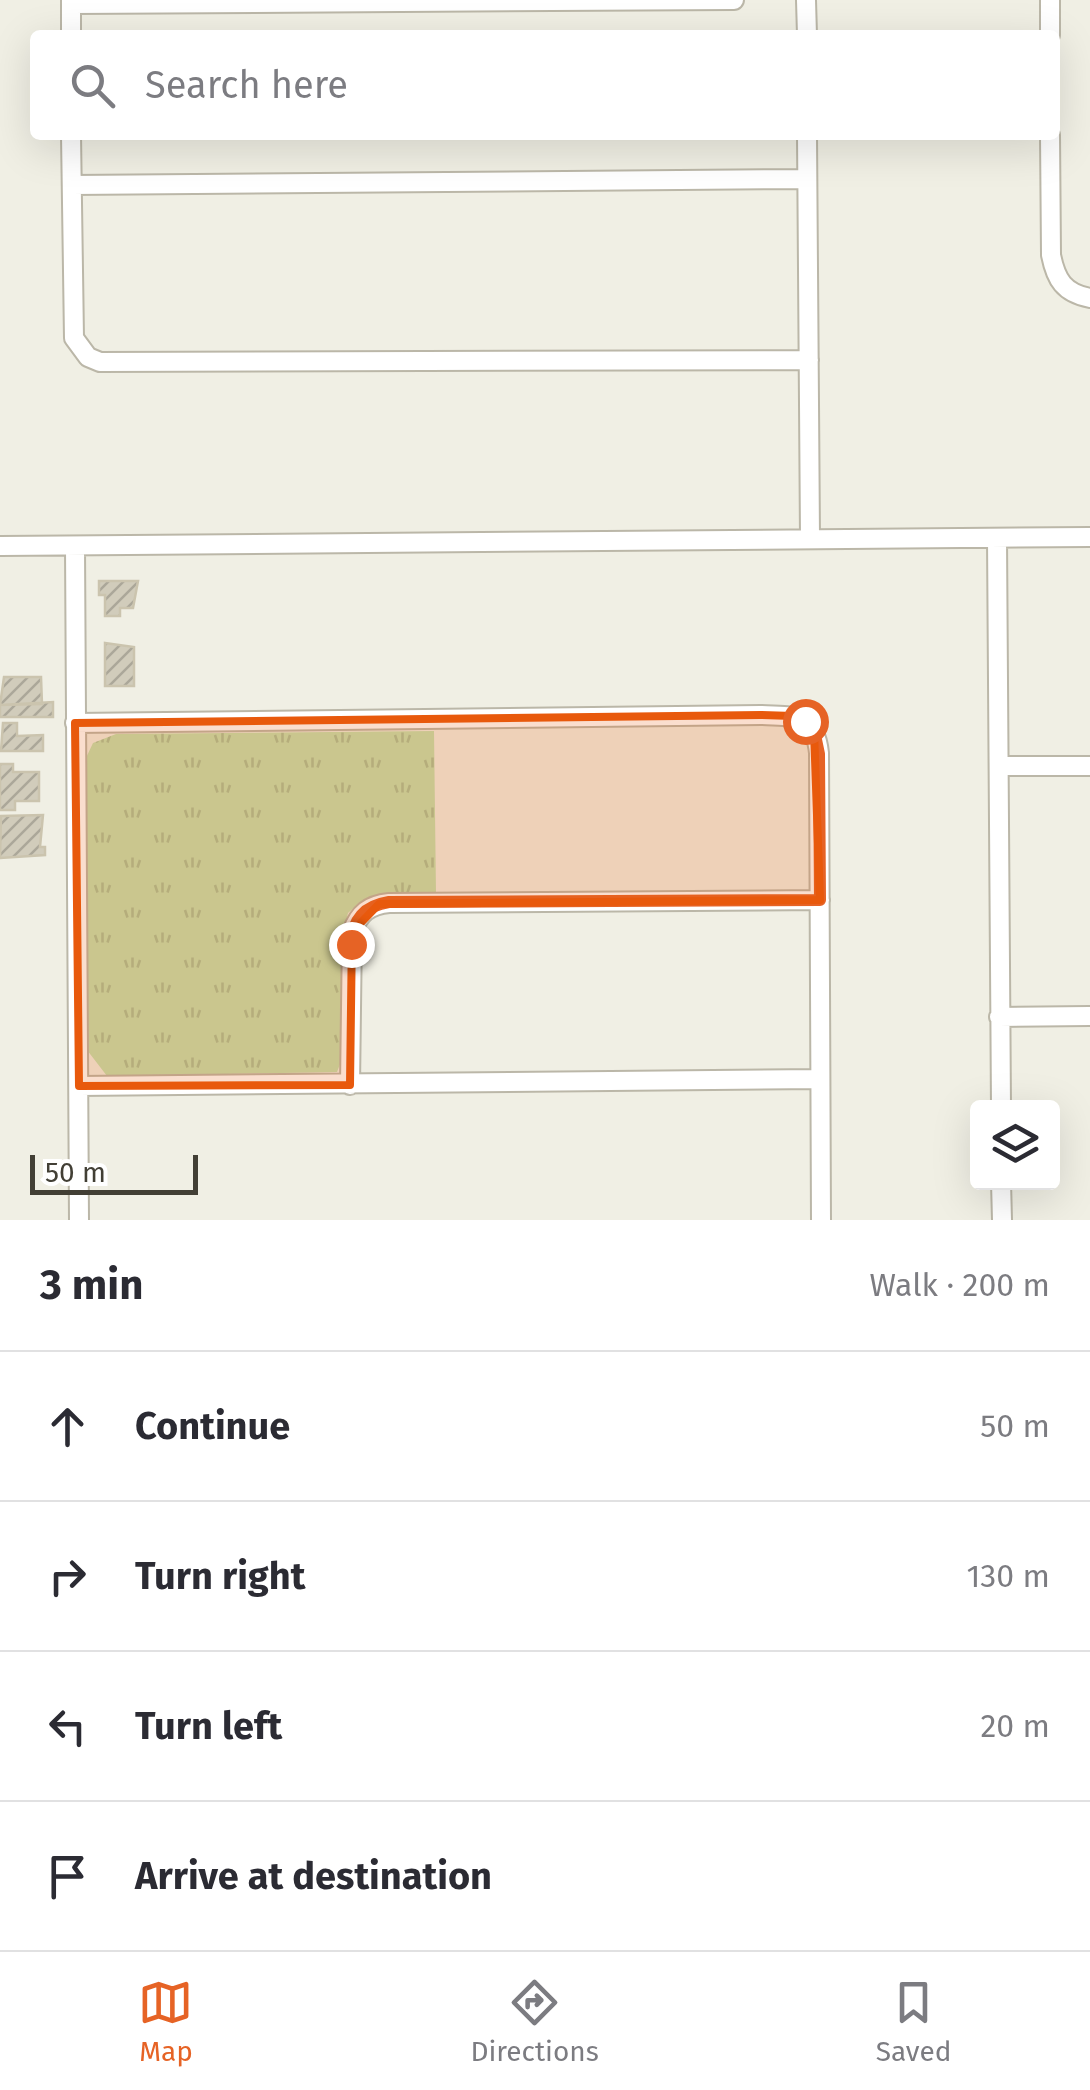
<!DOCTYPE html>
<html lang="en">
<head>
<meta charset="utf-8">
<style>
  :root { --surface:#fff; --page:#f2f2f3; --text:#2b2b33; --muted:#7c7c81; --line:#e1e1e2; --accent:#e66325 }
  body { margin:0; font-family:"Fira Sans",sans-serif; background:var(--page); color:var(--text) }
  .controls { position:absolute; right:30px; bottom:30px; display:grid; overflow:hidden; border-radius:10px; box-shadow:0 10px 40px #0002 }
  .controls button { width:90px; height:90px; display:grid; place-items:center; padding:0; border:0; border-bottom:2px solid var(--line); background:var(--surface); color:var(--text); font:50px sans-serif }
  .scale { position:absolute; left:30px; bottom:25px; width:168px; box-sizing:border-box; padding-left:10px; border:5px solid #423f35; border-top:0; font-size:28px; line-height:35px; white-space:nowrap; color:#423f35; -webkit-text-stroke:8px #fff; paint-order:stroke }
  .stop { position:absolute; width:30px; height:30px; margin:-22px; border:8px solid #e66325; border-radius:50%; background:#fff }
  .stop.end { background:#e66325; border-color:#fff; box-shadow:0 2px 10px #0008 }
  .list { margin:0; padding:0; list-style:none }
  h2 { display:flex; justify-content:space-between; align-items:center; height:130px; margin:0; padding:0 40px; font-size:42px }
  h2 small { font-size:32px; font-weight:400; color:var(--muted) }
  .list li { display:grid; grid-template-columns:65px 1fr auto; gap:30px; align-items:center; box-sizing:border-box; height:150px; padding:0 40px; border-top:2px solid var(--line) }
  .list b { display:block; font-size:38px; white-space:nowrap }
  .list em { font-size:32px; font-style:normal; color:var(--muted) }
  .icon { flex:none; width:55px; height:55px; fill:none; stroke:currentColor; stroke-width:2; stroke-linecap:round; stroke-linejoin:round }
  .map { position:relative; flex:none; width:1090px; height:1220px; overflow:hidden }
  .search { position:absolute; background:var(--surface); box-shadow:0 10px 40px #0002; left:30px; right:30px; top:30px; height:110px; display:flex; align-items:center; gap:25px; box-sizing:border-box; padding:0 35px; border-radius:10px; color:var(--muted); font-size:38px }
  .sheet { height:730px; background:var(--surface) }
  nav { display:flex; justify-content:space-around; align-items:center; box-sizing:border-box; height:140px; border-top:2px solid var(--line); background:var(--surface); font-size:28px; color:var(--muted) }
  nav a { display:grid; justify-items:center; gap:5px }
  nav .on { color:var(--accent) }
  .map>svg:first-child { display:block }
  .park { fill:url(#park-tufts) }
  .building { fill:url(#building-hatch); stroke:#cbc4ae; stroke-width:2.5 }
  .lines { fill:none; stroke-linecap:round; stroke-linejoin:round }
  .street-casing { stroke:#bbb7a8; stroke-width:22 }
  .street { stroke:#fff; stroke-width:18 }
  .route { stroke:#e66325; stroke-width:12 }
  .marked { fill:#e8590c; fill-opacity:0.2; stroke:#e8590c; stroke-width:8; stroke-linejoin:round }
</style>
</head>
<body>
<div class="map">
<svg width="1090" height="1220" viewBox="0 0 1090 1220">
  <defs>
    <pattern id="park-tufts" width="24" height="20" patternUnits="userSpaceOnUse" patternTransform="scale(2.5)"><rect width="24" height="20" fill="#c3e1b0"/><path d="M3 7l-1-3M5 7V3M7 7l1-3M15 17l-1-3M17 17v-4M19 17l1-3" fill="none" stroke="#a9c298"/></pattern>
    <pattern id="building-hatch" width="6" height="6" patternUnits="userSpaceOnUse" patternTransform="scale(2.5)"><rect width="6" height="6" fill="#d1ccbb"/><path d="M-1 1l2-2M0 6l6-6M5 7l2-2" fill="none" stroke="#aba799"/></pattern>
  </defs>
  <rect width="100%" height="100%" fill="#f0efe4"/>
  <path class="park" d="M434,731L436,893L382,895L358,904L348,913L341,944L342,1059L337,1072L107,1076L87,1050L85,760L93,743L116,734Z"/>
  <path class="building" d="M99,581H138L133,608H120V616H105V595H99Z
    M105,643L134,647V686H105Z
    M4,677H41L42,704L0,705Z
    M0,699V705L53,702V717H0Z
    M3,723H17V736L43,735V751H1Z
    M0,764H13V772H39V801H15V810H0Z
    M43,815L40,847H45V855L0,858L1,816Z"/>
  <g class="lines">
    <defs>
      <path id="street" d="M71,0V35
        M806,0L807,35
        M1050,0V35
        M71,4L734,0
        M71,135L74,338L88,357L100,362L809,360
        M807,135L810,538
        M1050,135L1051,255C1056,280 1064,293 1090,298
        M72,185L807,179
        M997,538L1001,1108
        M0,546L1090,537
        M75,547L79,1220
        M75,723L761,715C794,716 815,714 819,753L821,1220
        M999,766H1090
        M999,1017L1090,1016
        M350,1085L352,932C359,913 369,905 389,903L820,900
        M79,1086L820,1079
        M1001,1182L1002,1220"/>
    </defs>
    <use href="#street" class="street-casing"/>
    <use href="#street" class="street"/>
  </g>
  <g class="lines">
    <path class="route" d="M351,944C353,919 364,906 389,902L820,900L819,754L814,730L805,721"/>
  </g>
  <path class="marked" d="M761,715L793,716L814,730L820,900L379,904L352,932L350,1085L79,1086L75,723Z"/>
</svg>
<div class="controls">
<button><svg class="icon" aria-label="layers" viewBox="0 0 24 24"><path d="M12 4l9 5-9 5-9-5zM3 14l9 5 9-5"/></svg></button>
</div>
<div class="scale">50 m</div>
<div class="stop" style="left:805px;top:721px"></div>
<div class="stop end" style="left:351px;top:944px"></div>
<div class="search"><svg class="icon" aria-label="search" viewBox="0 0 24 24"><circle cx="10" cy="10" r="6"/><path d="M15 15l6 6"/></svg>Search here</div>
</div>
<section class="sheet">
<h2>3 min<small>Walk · 200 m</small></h2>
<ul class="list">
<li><svg class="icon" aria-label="ahead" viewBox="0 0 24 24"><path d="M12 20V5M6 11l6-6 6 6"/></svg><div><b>Continue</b></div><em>50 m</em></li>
<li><svg class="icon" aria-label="right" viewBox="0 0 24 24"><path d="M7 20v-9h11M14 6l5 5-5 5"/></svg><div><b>Turn right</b></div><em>130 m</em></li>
<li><svg class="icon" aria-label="left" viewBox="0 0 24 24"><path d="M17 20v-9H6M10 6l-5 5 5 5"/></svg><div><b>Turn left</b></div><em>20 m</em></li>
<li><svg class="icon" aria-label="arrive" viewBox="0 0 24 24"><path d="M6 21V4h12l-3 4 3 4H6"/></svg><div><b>Arrive at destination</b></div></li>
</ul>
</section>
<nav>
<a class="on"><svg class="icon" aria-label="map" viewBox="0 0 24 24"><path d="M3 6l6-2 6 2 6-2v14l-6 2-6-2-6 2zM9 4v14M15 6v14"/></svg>Map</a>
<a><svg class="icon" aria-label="directions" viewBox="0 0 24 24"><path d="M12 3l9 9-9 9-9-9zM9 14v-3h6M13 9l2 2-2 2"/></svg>Directions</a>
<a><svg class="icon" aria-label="saved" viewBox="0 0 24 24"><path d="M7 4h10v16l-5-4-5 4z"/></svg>Saved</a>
</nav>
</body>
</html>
